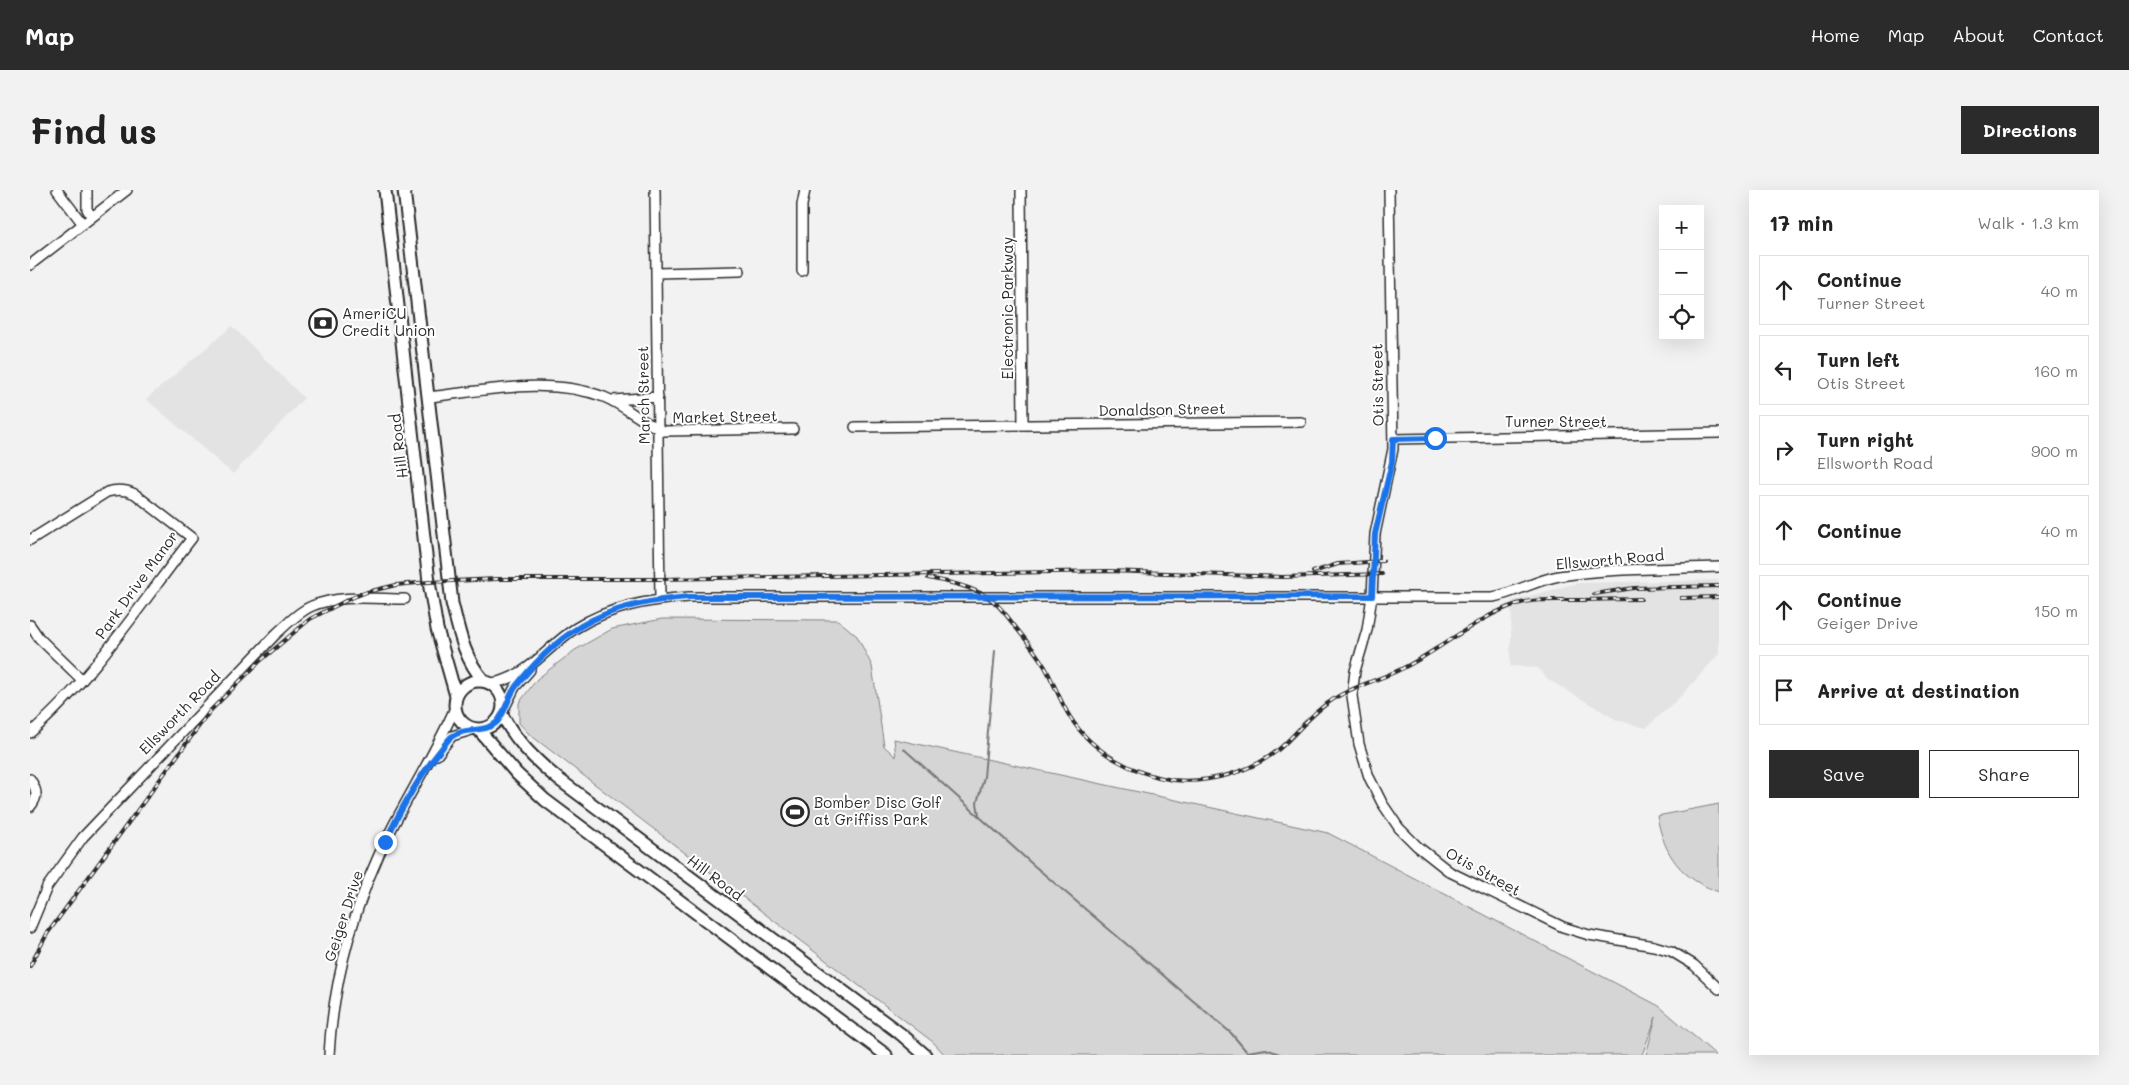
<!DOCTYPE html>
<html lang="en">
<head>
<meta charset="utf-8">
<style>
  :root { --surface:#fff; --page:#f2f2f2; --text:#222; --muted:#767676; --line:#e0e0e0; --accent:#2b2b2b }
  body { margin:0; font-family:Mali,sans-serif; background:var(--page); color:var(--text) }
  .controls { position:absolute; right:15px; top:15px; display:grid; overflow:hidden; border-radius:0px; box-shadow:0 5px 20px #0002 }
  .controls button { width:45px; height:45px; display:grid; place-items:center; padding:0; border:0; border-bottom:1px solid var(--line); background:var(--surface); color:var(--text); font:25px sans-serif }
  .stop { position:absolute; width:15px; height:15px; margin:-11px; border:4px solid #1a73e8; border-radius:50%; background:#fff }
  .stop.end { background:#1a73e8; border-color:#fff; box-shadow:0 1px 5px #0008 }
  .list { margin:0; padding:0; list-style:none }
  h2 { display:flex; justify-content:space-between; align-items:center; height:65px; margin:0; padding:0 20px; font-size:21px }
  h2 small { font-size:16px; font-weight:400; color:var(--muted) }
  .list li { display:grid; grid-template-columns:32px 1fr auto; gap:15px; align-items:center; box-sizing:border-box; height:70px; margin:0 10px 10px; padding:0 10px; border:1px solid var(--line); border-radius:0px }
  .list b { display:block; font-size:19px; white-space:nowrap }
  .list p { margin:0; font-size:16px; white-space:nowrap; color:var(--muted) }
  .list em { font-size:16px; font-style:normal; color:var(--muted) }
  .actions { display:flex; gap:10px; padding:15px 20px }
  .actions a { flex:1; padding:11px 0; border:1px solid var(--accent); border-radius:0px; text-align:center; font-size:18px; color:var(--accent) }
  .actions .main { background:var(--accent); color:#fff }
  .icon { flex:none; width:28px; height:28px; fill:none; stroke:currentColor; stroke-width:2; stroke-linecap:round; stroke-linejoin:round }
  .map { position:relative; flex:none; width:1689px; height:865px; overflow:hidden; border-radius:0px }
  header { display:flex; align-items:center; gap:30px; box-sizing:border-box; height:70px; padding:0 25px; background:var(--accent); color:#fff }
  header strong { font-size:24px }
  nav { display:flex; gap:28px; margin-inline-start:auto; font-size:18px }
  .intro { display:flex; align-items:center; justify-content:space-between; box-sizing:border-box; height:120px; padding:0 30px }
  h1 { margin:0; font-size:35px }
  .button { padding:12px 22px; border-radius:0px; background:var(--accent); color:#fff; font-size:18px; font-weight:700 }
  main { display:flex; gap:30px; padding:0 30px }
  aside { flex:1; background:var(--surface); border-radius:0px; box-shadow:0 5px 20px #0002 }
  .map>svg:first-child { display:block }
  .built { fill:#e3e3e3 }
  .green { fill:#d5d5d5; stroke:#808080 }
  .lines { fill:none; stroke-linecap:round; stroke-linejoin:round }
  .stream { stroke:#787878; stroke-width:2 }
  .minor-casing { stroke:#2b2b2b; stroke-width:12 }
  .major-casing { stroke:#2b2b2b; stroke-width:15 }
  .minor { stroke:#fff; stroke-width:9 }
  .major { stroke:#fff; stroke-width:11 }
  .rail-casing { stroke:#2b2b2b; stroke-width:4 }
  .rail { stroke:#fff; stroke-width:2; stroke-dasharray:5.5; stroke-linecap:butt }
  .route { stroke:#1a73e8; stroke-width:6 }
  .labels { text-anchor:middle; stroke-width:4; stroke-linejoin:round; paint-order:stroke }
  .street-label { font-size:15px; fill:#2b2b2b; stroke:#fff }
  .poi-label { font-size:15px; fill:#2b2b2b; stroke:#fff; text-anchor:start }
</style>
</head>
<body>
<header>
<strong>Map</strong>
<nav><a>Home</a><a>Map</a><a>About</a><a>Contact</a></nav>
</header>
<div class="intro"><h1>Find us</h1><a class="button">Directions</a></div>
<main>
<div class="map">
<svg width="1689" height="865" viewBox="0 0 1689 865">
  <rect width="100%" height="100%" fill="#f2f2f2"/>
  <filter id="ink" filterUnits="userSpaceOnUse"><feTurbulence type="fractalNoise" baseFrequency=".02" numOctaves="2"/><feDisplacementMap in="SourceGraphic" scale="10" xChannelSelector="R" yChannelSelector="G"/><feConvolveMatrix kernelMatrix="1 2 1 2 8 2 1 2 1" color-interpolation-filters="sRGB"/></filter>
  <g filter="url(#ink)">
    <path class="built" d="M202,136L274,208L203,284L116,209Z
      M1689,390V464L1650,507L1616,538L1587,530L1519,490L1508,478L1480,476L1482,411L1548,393Z"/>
    <path class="green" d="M632,429L808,430L827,446L842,476L854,556L866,567L864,549L1298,643L1629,816L1686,865H1616L1626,827L1612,865H915L903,852L499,544L489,533V513L507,489L545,460L582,439Z
      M1689,614V702C1651,689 1634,665 1627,626Z"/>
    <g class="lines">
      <path class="stream" d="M874,559L1001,673L1201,843L1217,862L1236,859L1252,865
        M949,625L947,613L954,587L965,461"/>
      <defs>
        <path id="minor" d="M27,0L52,33
          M57,0V19L61,26
          M625,0L630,409
          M991,0L993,235
          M1359,0L1363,259L1345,344L1342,406L1337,440L1325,481L1322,506L1329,554L1339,587L1352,613L1369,638L1387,656L1420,682L1533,737L1559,745L1624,756L1641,761L1664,775L1689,799
          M0,75L97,0
          M772,81V15L775,0
          M626,83L710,81
          M398,207C455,201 519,186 574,207C596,216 612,233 634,241L763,239
          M583,210L628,207
          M825,237L1271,232
          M1363,249L1689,243
          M0,350L77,302C87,299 95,299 105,304L162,348C113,411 60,492 0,543
          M0,435L9,448L52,490
          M461,493C496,490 518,455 546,438C581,416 619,410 659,407H1463C1485,403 1506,390 1529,386C1581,378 1636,379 1689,377
          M474,519L485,497L500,480
          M407,565L422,546L445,539
          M0,589C7,600 9,607 0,617
          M0,738L17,697L53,647L245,445C256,435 268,422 282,416C310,404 345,409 375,409
          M299,865C303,788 327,704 363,636C384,596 407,559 425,518"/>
        <path id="major" d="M355,0L399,392L407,439L426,506
          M374,0L422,413C429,441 434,469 454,491
          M425 515a24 24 0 1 1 48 0a24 24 0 1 1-48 0Z
          M472,525C486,551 504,569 527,588L872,845L895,865
          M448,539L487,584L515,610L856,865"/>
      </defs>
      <use href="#minor" class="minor-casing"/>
      <use href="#major" class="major-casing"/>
      <use href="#minor" class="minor"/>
      <use href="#major" class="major"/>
      <defs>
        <path id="rail" d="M1283,382L1308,374L1353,371
          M898,388C919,392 940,396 959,408C970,415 979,429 987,439C997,451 1007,464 1015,477C1024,493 1030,511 1040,527C1062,562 1103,584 1143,590C1178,594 1221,582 1248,560C1265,545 1279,526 1298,513C1322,495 1353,490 1379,475C1413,457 1451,425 1487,414C1503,409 1521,410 1538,410C1562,410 1587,409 1611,409
          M1564,404L1604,398L1689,396
          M1651,408L1689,407
          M0,776L17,744L180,521L229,472L280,429L319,409L337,402L366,395L399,392L467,389H630L1078,381L1253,387L1352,384"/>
      </defs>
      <use href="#rail" class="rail-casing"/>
      <use href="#rail" class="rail"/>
    </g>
  </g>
  <g class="lines" filter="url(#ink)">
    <path class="route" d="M355,652C370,621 387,589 409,562C413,557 417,551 421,547C435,536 455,544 467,532C476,522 478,506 487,495C536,433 581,413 659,407L1342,406L1345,344L1362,272L1363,249L1405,248"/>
  </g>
  <defs>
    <symbol id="bank-ring" viewBox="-11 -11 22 22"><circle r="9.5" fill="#fff" stroke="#2b2b2b" stroke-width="1.5"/><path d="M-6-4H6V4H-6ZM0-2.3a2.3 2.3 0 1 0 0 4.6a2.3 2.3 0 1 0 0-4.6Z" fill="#2b2b2b"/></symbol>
    <symbol id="stadium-ring" viewBox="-11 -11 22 22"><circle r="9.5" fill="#fff" stroke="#2b2b2b" stroke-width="1.5"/><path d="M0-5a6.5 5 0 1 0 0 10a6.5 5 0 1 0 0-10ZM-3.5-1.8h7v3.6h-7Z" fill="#2b2b2b"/></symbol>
  </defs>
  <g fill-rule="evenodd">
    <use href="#bank-ring" x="277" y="117" width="32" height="32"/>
    <use href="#stadium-ring" x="749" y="606" width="32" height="32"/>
  </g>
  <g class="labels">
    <g class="street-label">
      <text transform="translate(978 118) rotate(-90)" y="5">Electronic Parkway</text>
      <text transform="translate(1348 195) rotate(-91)" y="5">Otis Street</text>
      <text transform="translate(614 205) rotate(-91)" y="5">March Street</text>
      <text transform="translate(1132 220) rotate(-1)" y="5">Donaldson Street</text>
      <text transform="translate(695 227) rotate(-1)" y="5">Market Street</text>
      <text x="1526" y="237">Turner Street</text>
      <text transform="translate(369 256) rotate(-97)" y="5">Hill Road</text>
      <text transform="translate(1580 370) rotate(-5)" y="5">Ellsworth Road</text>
      <text transform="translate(107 395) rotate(-54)" y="5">Park Drive Manor</text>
      <text transform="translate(150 523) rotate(-46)" y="5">Ellsworth Road</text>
      <text transform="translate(1453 682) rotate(29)" y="5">Otis Street</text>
      <text transform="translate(685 688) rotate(37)" y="5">Hill Road</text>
      <text transform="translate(314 726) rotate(-72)" y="5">Geiger Drive</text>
    </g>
    <g class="poi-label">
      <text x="312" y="129">AmeriCU<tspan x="312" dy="17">Credit Union</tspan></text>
      <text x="784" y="618">Bomber Disc Golf<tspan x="784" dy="17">at Griffiss Park</tspan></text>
    </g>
  </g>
</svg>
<div class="controls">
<button>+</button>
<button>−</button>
<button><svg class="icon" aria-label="locate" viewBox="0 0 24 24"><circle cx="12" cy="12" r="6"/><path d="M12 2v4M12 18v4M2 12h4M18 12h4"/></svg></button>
</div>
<div class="stop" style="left:1405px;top:248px"></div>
<div class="stop end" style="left:355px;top:652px"></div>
</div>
<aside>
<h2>17 min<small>Walk · 1.3 km</small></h2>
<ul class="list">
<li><svg class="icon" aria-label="ahead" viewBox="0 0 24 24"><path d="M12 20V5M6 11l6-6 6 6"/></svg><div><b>Continue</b><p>Turner Street</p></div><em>40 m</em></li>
<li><svg class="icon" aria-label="left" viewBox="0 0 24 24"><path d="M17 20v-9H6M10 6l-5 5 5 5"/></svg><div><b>Turn left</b><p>Otis Street</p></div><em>160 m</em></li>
<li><svg class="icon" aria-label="right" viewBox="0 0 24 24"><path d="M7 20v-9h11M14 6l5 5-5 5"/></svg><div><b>Turn right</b><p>Ellsworth Road</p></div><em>900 m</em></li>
<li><svg class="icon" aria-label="ahead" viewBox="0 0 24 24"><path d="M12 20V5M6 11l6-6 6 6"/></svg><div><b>Continue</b></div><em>40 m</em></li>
<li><svg class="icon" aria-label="ahead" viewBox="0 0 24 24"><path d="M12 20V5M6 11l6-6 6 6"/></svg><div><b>Continue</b><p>Geiger Drive</p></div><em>150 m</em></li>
<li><svg class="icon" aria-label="arrive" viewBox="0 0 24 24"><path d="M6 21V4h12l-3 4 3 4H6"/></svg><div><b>Arrive at destination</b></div></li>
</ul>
<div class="actions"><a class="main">Save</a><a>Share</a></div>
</aside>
</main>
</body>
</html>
